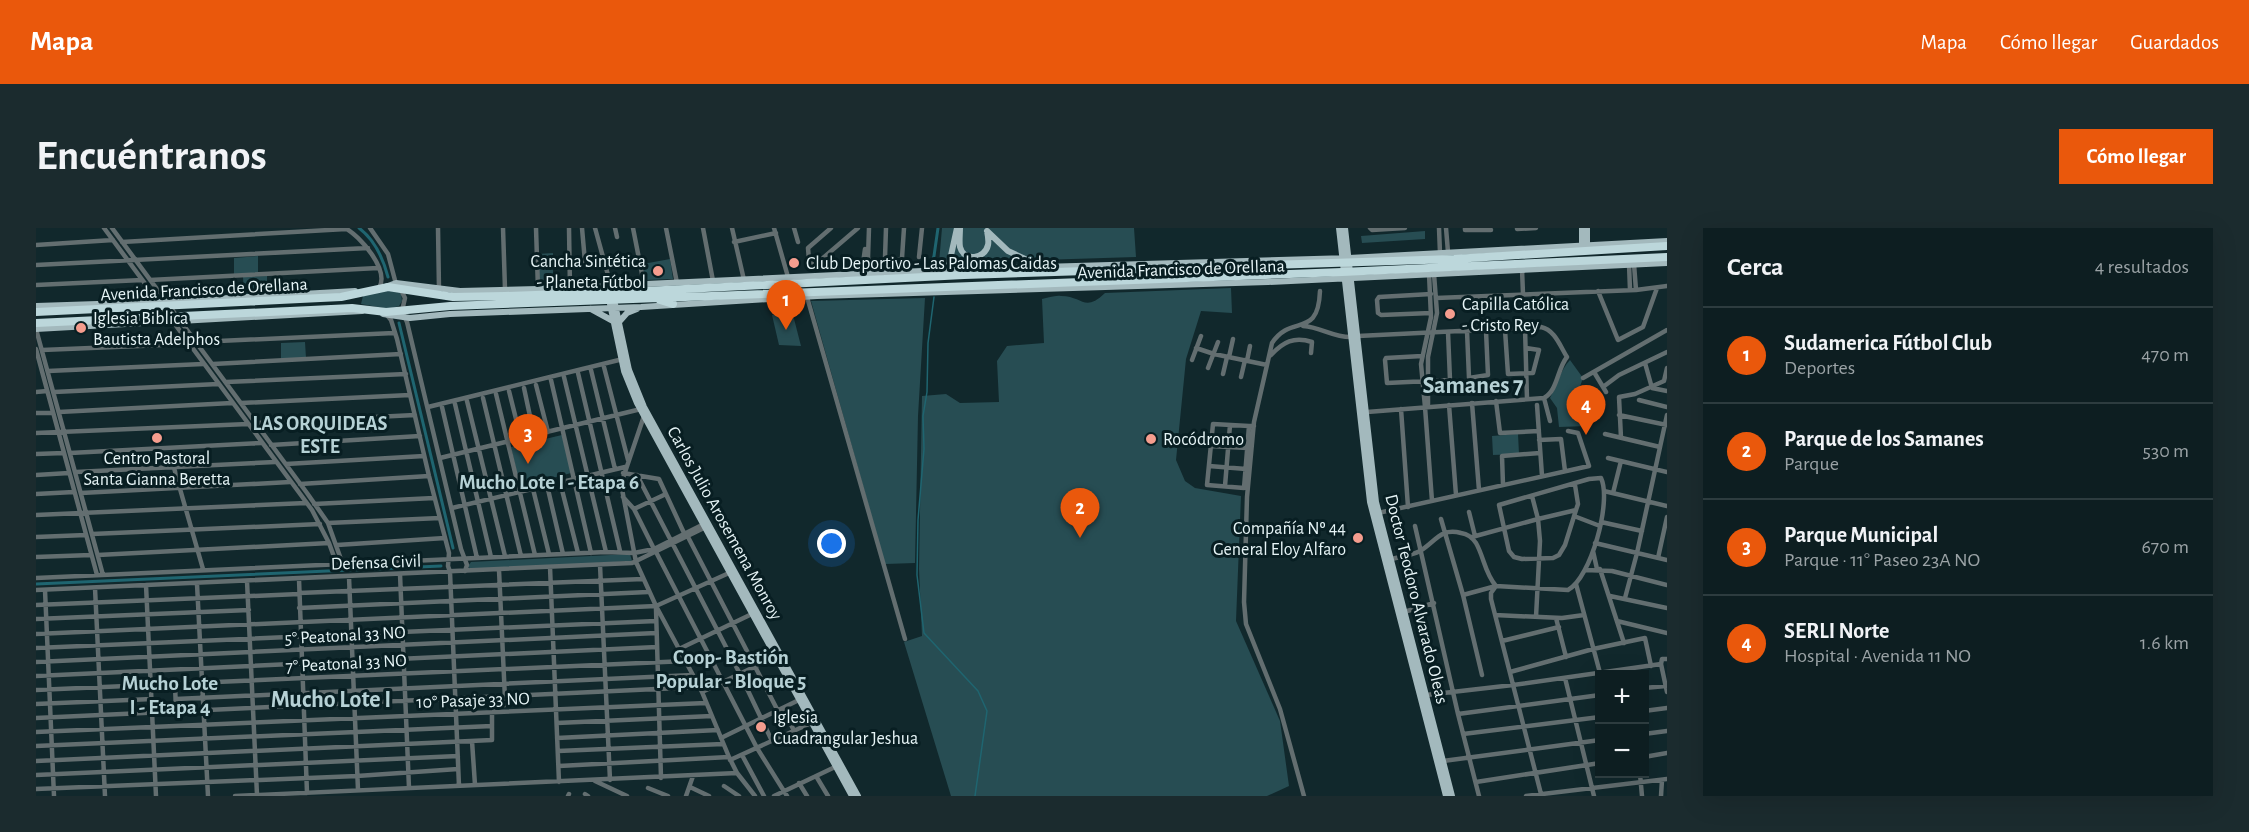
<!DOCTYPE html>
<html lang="es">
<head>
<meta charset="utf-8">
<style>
  :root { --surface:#0d1e21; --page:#1b2b2e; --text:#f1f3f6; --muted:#9aa2a5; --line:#2d3c3f; --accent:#ea580c }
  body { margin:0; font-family:"Alegreya Sans",sans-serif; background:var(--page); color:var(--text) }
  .controls { position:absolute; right:18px; bottom:18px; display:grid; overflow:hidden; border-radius:0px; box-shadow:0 6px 24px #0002 }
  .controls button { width:54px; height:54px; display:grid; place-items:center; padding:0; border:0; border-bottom:2px solid var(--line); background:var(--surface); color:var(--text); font:30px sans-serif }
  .you { position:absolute; left:796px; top:316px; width:21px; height:21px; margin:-15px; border:4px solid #fff; border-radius:50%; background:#1a73e8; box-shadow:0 0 0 9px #1a73e833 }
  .badge { display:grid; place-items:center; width:39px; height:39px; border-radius:50%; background:var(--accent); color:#fff; font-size:20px; font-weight:700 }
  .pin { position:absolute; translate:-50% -50px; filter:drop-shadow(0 2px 3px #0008) }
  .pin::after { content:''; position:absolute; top:32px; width:21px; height:18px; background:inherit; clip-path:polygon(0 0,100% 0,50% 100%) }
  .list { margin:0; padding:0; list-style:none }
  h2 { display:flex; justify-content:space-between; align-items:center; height:78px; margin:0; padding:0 24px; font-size:26px }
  h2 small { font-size:20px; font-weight:400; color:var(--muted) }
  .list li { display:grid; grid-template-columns:39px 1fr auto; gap:18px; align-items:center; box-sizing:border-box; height:96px; padding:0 24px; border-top:2px solid var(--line) }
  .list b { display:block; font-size:22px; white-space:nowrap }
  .list p { margin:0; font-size:20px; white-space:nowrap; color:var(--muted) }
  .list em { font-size:20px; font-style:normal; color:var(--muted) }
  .map { position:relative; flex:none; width:1631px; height:568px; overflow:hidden; border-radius:0px }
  header { display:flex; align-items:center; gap:36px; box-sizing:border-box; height:84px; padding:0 30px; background:var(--accent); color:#fff }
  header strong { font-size:28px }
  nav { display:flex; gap:33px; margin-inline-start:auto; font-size:21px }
  .intro { display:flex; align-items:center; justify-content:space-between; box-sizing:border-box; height:144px; padding:0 36px }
  h1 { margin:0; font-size:42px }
  .button { padding:15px 27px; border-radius:0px; background:var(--accent); color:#fff; font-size:21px; font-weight:700 }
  main { display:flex; gap:36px; padding:0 36px }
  aside { flex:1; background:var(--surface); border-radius:0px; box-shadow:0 6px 24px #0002 }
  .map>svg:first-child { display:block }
  .green { fill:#274d53 }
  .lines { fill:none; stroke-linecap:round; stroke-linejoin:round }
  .stream { stroke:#1f6570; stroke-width:1.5 }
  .canal { stroke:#1f6570; stroke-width:3 }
  .minor { stroke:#636e70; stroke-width:4.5 }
  .major { stroke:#a3b9bd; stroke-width:6 }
  .highway { stroke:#bcd7db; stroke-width:8 }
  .poi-dot { fill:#f59d8e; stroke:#081e22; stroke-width:2 }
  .labels { text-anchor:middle; stroke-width:6; stroke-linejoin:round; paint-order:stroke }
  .poi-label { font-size:18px; fill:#e6f4f6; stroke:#081e22; text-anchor:start }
  .street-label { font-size:18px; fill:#e6f4f6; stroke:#081e22 }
  .neighbourhood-label { font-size:20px; font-weight:bold; fill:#b6d1d5; stroke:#081e22 }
  .quarter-label { font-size:21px; font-weight:bold; fill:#b6d1d5; stroke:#081e22 }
  .district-label { font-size:24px; font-weight:bold; fill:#b6d1d5; stroke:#081e22 }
</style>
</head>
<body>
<header>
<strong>Mapa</strong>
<nav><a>Mapa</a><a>Cómo llegar</a><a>Guardados</a></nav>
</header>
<div class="intro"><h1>Encuéntranos</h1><a class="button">Cómo llegar</a></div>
<main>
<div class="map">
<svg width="1631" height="568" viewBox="0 0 1631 568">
  <rect width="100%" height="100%" fill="#11282c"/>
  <path class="green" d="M906,0H1098L1100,29L903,35Z
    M1389,3V11L1326,15L1325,8Z
    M517,25V53H531V57L503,58L502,26Z
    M222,28V45L198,46V30Z
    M634,31L637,51L609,52L607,36Z
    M231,48V65L208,66L207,49Z
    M1195,60L1196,85L1165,83L1150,131L1140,232L1149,253L1159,260L1205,268L1200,393L1244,493L1253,558L1231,568H915L868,414L886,408L883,341L886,168L910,166L924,175L963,174L961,133L971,118L1008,115L1006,71C1012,70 1019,67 1025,68C1047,68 1048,85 1069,65Z
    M350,62H361L365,65L366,73L363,78L353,81L325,76L327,68Z
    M889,70L882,188L879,335L849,336L775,73Z
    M756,83L765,118L743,117L736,87Z
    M269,114L270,130L245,132V115Z
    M1534,132L1547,150L1541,167L1551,198L1523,199L1521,180L1514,170C1520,159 1525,141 1534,132Z
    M1482,206L1483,226L1457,227L1456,208Z
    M526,207L535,245L484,259L475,219Z
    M594,326L596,333L435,342L432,338L435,334Z"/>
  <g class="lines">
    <path class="stream" d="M898,69L892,115L891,164L887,188L888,221L882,292L881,347L888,405L942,463L951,483L939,568"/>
    <path class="canal" d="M323,0C339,12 347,30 352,49
      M896,43L895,36L898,28L902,0
      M363,95L417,320
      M0,356L405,338"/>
    <path class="minor" d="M68,0L276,282L293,315L301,337
      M76,0L271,265L292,295L307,337
      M309,0C324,8 354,42 343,60
      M334,0L352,26L360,56
      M402,0L403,61
      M467,0L469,61
      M500,0L502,61
      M533,0L534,60
      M546,0L549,34
      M559,0L575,58
      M579,0L581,9
      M597,0L608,56
      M630,0L641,55
      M667,0L677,53
      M696,0L708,52
      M738,0L752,49
      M758,0L762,14
      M795,0L772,20L773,32L776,36H780L822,0
      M833,0L832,30L842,45
      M850,0L849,30L863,32L866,30L868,0
      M1334,0L1336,2L1369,0
      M1403,0L1404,25
      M1410,0L1412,24
      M1429,0V2H1455
      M1481,1L1500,0
      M86,14L310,1
      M698,14L740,5
      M0,17L77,12
      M883,29L886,0
      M1593,36L1594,62
      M1598,36L1600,62
      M0,37L332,20
      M1486,41L1487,66
      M822,46L827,35L829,21
      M1393,46L1395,89L1385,136L1389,179L1392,176V129L1401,85L1398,46
      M114,52L342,40
      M0,57L106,52
      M365,62L369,70L366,83L371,94L425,321L431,337L429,343
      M1562,63L1582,112L1607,99L1621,60
      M1395,66L1343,69L1341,72L1342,85L1345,87L1395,85
      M771,69L869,411
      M1400,70L1600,62L1631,58
      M351,87L355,92L361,111L393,248L413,325L412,338L414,344L423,558
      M1267,98C1285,99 1298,110 1316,109
      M1489,100L1491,171
      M0,101L67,347
      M1469,102L1472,146L1497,145L1503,122L1490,120
      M1431,103L1433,150L1452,147L1450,103
      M1322,108L1505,99C1519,102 1524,118 1531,129C1521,141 1522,162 1508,170L1331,184
      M161,114L358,105
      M1160,120L1178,126L1231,137
      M0,121L61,347
      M6,122L152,116
      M1235,127C1247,114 1258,108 1276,114L1275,125
      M1386,128L1350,130L1349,132L1351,155L1414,152L1412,104
      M1193,129L1197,111
      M1156,132L1165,108
      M1211,133L1214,118
      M1609,135L1616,160L1631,163
      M177,136L365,126
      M568,139L592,232
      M1172,140L1182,114
      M555,142L579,241
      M12,143L167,136
      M1558,144L1570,164
      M542,145L584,323
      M1187,146L1191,129
      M528,149L570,324
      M1205,149L1209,132
      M1547,150L1631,102
      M515,152L555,325
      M190,154L370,146
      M500,157L512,204
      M1567,159L1583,147L1631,124
      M488,160L498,207
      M473,163L485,211
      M0,164L11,163
      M18,164L182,156
      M460,166L499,327
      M447,170L485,328
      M1508,170L1514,193
      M1603,172L1631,179
      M431,173L469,328
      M1460,173L1464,205L1503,203
      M205,175L374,167
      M1436,175L1443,262
      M419,176L455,329
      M1413,177L1420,267
      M1501,177L1506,248
      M392,179L587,131
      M406,179L441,330
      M1389,179L1396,273
      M1365,181L1372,279
      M23,184L196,175
      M0,185H16
      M609,185L585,256L600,334L620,378L666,464L693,529L701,545L719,568
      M1583,187L1631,197
      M220,195L379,187
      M1213,198L1208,260L1171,257L1177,196L1213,198H1218
      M0,205L212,196
      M1569,206L1624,219
      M1585,210L1583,169L1599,166L1628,153L1631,140
      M1503,212L1525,211L1529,243
      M235,217L384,208
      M1175,218L1211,220
      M34,225L225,215
      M0,226L28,225
      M404,230L605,181
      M1572,230L1631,244
      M250,236L388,228
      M1173,238L1210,241
      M138,240L167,341
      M40,244L239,234
      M587,245L623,251L648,305
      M0,247L33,245
      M601,247L704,446L736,513
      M524,254L542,325
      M264,256L393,248
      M511,257L527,326
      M1467,257L1466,228L1504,225
      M1189,258L1194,197
      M497,261L513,326
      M1568,263L1631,278
      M45,265L254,254
      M1577,265L1585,233
      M0,266L38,264
      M1496,268L1502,291L1504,313L1500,389
      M587,269L598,281L618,321
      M278,276L398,270
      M416,280L589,239
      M598,281L630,266
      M1433,284L1439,308
      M1342,285L1553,238L1542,205L1532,203
      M0,287L270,275
      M1538,288L1564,298
      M1405,291L1427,367L1446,447
      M1565,294L1606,303
      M292,295L404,290
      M1379,298L1422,486L1443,568
      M56,306L284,296
      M0,309L50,307
      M652,309L742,483
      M1436,309L1502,291L1540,282
      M1559,315L1631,332
      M301,317L409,310
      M1557,323L1561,341
      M620,324L721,520L751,568
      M62,327L293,315
      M0,329L55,327
      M1622,330L1631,289
      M1352,332C1362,329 1375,328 1384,323C1399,314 1405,299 1425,305C1432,306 1436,309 1440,315C1448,329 1449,346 1460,358L1455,365V371L1505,566
      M564,337L574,552
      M514,339L523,554
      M1564,341L1588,415
      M463,342L469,471
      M1549,342L1576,343L1631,357
      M364,346L373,560
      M313,349L322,562
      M0,350L570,324L598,325L618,321L668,296
      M263,351L271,565
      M211,353L221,567
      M161,356L172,568
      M1540,356L1564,445
      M110,357L120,568
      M59,360L69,568
      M0,362L596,335L672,298
      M9,362L18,568
      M263,365L607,351
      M1427,367L1460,358L1532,362C1555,350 1576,273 1565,250L1553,251L1463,277L1473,323L1478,329L1486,331L1517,330L1523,327L1529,317L1540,282L1542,276L1539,257
      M1574,368L1631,380
      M1589,370L1601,325L1631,187
      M0,377L263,366
      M263,380L612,364
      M620,381L625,550
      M1368,384L1398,375
      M1459,387L1526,390L1548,387
      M1520,390L1530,429
      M0,391L213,382
      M1581,393L1631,405
      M0,406L620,378L693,345
      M1466,413L1523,399
      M0,420L620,393
      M643,421L718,385
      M0,434L620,405
      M1625,436L1631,464
      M1625,436L1626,431H1631
      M1474,444L1557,421L1609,410L1615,438
      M0,448L621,419
      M1529,450L1558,568
      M139,456L140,484
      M1608,460L1630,458
      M0,462L650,433
      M666,464L739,429
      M1390,467L1477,457L1625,436
      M140,471L657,447
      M0,476L116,471
      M748,481L758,503
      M1608,483L1631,480
      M1422,486L1564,467
      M0,490L663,459
      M521,495L676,488
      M0,504L670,475
      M1427,506L1564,489
      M1608,506L1631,503
      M521,510L682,502
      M685,510L765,471
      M436,513L439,557
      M0,518L456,498
      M522,523L687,516
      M706,527L728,568
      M1608,529L1631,525
      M694,532L775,495
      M0,533L456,512V482L459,478L469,477
      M1407,533L1564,512
      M523,538L693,529
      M1604,546L1606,568
      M0,547L422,528
      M780,548L792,568
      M559,553L591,568
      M1440,554L1564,535
      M763,555L771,568
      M688,558L703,568
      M654,559L673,568
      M612,560L632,568
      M0,561L321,548L422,541
      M549,566L552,568
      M199,568L701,545
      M532,568L533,566
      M650,568L657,548
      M738,568L799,539
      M1268,568L1244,481L1210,396L1208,374L1211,269L1218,194L1236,115C1256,85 1282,112 1284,63
      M1490,568L1631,551
      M1625,568L1626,552"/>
    <path class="major" d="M924,0C924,6 923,14 924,19C928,34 949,31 952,17C953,13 952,8 951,3
      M1303,0L1334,274L1410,568
      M1309,0L1340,274L1416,568
      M1546,0V17
      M1551,0V17
      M951,3L972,23L1002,37
      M907,42L914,32L921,0
      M349,59L360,55L424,63L502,61L907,42L1313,30L1631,13
      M574,76L588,143L601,175L816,568
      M579,76L593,142L608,179L822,568
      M0,78L123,74L319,63
      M555,81L577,93
      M347,86L374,90L414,86L605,79L781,68L1232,54L1631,35
      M583,94L591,85L601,81
      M0,101L326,83"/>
    <path class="highway" d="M624,72L637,76
      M0,84L305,69L352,59L417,69L469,68L609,63L928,47L1418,31L1631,18
      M0,95L316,80L350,84L414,78L1306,44L1631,29"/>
  </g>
  <g class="poi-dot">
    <circle cx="758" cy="35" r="6"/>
    <circle cx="622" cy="43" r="6"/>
    <circle cx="1414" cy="86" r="6"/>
    <circle cx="45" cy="100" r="6"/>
    <circle cx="121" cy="210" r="6"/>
    <circle cx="1115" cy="211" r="6"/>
    <circle cx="1322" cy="310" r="6"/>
    <circle cx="725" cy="499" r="6"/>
  </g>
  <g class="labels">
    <g class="poi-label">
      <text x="610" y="39" text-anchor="end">Cancha Sintética<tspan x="610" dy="21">- Planeta Fútbol</tspan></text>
      <text x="770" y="41">Club Deportivo - Las Palomas Caidas</text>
      <text x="1426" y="82">Capilla Católica<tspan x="1426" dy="21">- Cristo Rey</tspan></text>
      <text x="57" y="96">Iglesia Biblica<tspan x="57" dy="21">Bautista Adelphos</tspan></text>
      <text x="1127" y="217">Rocódromo</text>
      <text x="121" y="236" text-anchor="middle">Centro Pastoral<tspan x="121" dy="21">Santa Gianna Beretta</tspan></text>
      <text x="1310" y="306" text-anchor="end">Compañía Nº 44<tspan x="1310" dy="21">General Eloy Alfaro</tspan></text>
      <text x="737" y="495">Iglesia<tspan x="737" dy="21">Cuadrangular Jeshua</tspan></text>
    </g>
    <g class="street-label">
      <text transform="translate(1145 41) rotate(-2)" y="6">Avenida Francisco de Orellana</text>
      <text transform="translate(168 61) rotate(-3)" y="6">Avenida Francisco de Orellana</text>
      <text transform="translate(689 295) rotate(61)" y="6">Carlos Julio Arosemena Monroy</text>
      <text transform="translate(340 334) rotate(-2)" y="6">Defensa Civil</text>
      <text transform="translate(1381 371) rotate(76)" y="6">Doctor Teodoro Alvarado Oleas</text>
      <text transform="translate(309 407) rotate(-3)" y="6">5° Peatonal 33 NO</text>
      <text transform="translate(310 435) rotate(-3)" y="6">7° Peatonal 33 NO</text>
      <text transform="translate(437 472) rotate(-2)" y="6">10° Pasaje 33 NO</text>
    </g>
    <g class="neighbourhood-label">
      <text x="284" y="202">LAS ORQUIDEAS<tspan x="284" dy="23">ESTE</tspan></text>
    </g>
    <g class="quarter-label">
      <text x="513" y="261">Mucho Lote I - Etapa 6</text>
      <text x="695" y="436">Coop- Bastión<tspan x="695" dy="24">Popular - Bloque 5</tspan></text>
      <text x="134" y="462">Mucho Lote<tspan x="134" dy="24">I - Etapa 4</tspan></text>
    </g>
    <g class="district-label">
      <text x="1437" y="165">Samanes 7</text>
      <text x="295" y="479">Mucho Lote I</text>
    </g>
  </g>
</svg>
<div class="controls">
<button>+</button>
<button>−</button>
</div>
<div class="you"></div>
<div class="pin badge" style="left:750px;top:102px">1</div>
<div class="pin badge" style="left:1044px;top:310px">2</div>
<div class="pin badge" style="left:492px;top:236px">3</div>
<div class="pin badge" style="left:1550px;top:207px">4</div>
</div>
<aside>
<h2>Cerca<small>4 resultados</small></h2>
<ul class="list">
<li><span class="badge">1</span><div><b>Sudamerica Fútbol Club</b><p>Deportes</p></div><em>470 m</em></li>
<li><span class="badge">2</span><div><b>Parque de los Samanes</b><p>Parque</p></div><em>530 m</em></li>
<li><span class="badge">3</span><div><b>Parque Municipal</b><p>Parque · 11° Paseo 23A NO</p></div><em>670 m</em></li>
<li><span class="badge">4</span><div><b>SERLI Norte</b><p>Hospital · Avenida 11 NO</p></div><em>1.6 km</em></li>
</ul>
</aside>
</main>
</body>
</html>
